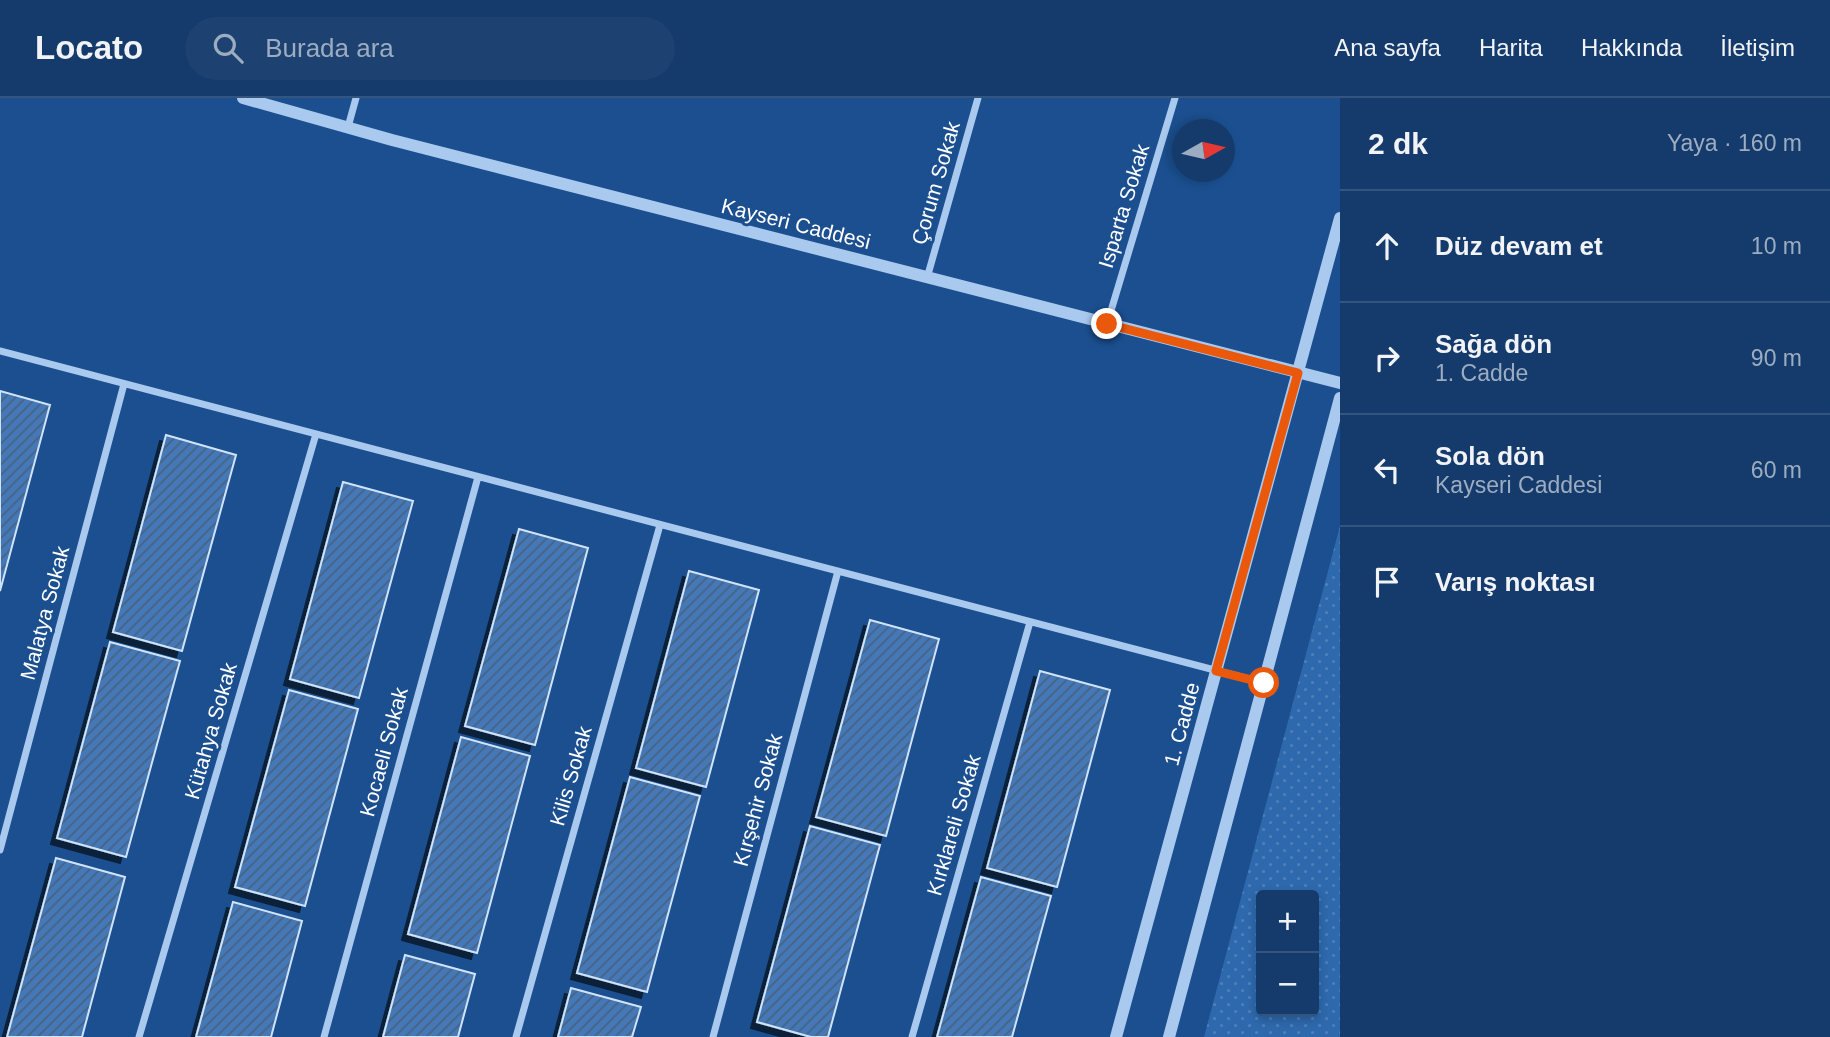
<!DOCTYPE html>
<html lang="tr">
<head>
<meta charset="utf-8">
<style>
  :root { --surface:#143b6b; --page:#1d4271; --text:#f1f3f6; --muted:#9dadc1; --line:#33557e }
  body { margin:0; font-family:Helvetica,sans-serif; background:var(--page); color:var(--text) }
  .controls { position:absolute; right:21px; bottom:21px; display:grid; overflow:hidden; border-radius:7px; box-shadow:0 4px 10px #0003 }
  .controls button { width:63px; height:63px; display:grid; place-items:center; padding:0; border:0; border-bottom:2px solid var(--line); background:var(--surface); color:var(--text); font:35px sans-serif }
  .compass { position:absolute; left:1172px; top:21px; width:63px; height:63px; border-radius:50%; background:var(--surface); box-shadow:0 4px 10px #0003; rotate:82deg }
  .stop { position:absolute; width:21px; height:21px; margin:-16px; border:5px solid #ea580c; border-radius:50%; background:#fff }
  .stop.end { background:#ea580c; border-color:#fff; box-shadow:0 2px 7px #0008 }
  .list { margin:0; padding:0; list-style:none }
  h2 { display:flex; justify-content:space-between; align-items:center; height:91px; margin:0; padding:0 28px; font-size:30px }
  h2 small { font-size:23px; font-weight:400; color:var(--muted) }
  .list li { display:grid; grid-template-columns:46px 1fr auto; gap:21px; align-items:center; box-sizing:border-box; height:112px; padding:0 28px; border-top:2px solid var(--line) }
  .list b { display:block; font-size:26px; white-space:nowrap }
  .list p { margin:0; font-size:23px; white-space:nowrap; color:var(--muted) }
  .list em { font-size:23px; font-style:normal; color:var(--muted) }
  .icon { flex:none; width:38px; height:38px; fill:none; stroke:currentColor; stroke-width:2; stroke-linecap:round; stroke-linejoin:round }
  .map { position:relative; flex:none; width:1340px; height:939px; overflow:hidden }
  header { display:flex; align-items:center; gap:42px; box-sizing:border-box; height:98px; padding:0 35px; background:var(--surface); border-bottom:2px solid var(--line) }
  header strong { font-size:33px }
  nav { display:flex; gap:38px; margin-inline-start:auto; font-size:24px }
  .search { width:490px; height:63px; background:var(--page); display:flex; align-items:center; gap:18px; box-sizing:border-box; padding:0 24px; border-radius:38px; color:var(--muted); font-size:26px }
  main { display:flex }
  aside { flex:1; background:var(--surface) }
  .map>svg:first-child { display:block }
  .grass { fill:url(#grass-dots); fill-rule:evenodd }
  .building { fill:url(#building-hatch); stroke:#cfe3fa; stroke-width:2; filter:url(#shadow) }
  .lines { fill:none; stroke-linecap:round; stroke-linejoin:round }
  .minor { stroke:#a9c9ee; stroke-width:7 }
  .tertiary { stroke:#a9c9ee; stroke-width:12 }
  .route { stroke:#ea580c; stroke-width:9 }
  .labels { text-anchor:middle; stroke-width:6; stroke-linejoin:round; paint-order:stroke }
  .street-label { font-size:21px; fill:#fff; stroke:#1b4f8f }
</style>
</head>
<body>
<header>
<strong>Locato</strong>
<div class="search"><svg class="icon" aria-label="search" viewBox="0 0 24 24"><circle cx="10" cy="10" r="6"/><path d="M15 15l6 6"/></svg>Burada ara</div>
<nav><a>Ana sayfa</a><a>Harita</a><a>Hakkında</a><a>İletişim</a></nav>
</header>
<main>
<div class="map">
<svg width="1340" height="939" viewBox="0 0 1340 939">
  <defs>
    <pattern id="grass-dots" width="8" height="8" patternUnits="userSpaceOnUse" patternTransform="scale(1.75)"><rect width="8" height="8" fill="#2e69ad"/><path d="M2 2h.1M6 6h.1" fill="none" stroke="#4d80b9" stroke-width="1.8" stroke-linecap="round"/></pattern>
    <pattern id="building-hatch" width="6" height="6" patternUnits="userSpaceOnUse" patternTransform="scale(1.75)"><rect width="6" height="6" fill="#4478b7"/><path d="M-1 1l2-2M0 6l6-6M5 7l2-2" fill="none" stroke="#486282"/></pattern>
    <filter id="shadow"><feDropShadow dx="-6" dy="6" stdDeviation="0" flood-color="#0009"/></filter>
  </defs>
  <rect width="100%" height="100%" fill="#1b4f8f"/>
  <path class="grass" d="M1340,428V939H1204ZM1261,797H1314V913H1261Z"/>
  <path class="building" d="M0,293L50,307L0,493Z
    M166,337L236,357L182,553L113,534Z
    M343,384L413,403L359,600L290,581Z
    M519,431L588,450L535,647L465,628Z
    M689,473L759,492L706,689L636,670Z
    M870,522L939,541L886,738L816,719Z
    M110,544L180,563L126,759L57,740Z
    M1040,573L1110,592L1057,789L987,770Z
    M289,592L358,611L305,808L235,789Z
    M461,639L530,658L477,855L408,836Z
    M630,679L700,698L647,894L577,875Z
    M810,728L880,747L828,939H811L757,924Z
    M56,760L125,779L82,939H7Z
    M981,779L1051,798L1012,939H937Z
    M233,804L302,823L271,939H196Z
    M405,857L475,876L458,939H383Z
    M571,890L641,909L632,939H558Z"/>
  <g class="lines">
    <path class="minor" d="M348,29L356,0
      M927,180L978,0
      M1107,226L1175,0
      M0,253L1264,585
      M0,752L124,286
      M139,939L316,336
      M324,939L478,379
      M516,939L660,427
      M713,939L838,473
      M912,939L1030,524"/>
    <path class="tertiary" d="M243,0L392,42L1340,285
      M1116,939L1340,120
      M1169,939L1340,300"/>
  </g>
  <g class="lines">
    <path class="route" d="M1107,226L1298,275L1216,573L1264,585"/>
  </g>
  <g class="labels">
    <g class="street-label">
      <text transform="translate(936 85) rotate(-74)" y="7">Çorum Sokak</text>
      <text transform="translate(1124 108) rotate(-73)" y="7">Isparta Sokak</text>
      <text transform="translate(796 126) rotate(14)" y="7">Kayseri Caddesi</text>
      <text transform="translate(45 515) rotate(-75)" y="7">Malatya Sokak</text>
      <text transform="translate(1182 626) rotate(-75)" y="7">1. Cadde</text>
      <text transform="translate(211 633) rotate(-74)" y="7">Kütahya Sokak</text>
      <text transform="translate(384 654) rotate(-75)" y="7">Kocaeli Sokak</text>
      <text transform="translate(571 678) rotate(-74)" y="7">Kilis Sokak</text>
      <text transform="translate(758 702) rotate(-75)" y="7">Kırşehir Sokak</text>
      <text transform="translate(954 727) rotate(-74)" y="7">Kırklareli Sokak</text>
    </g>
  </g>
</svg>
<div class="controls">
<button>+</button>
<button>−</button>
</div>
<svg class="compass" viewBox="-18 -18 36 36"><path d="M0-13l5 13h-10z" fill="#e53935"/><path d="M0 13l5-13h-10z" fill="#9dadc1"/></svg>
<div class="stop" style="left:1264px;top:585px"></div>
<div class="stop end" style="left:1107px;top:226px"></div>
</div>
<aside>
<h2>2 dk<small>Yaya · 160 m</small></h2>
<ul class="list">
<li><svg class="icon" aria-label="ahead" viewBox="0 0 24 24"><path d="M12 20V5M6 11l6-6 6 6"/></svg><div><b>Düz devam et</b></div><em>10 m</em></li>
<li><svg class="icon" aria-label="right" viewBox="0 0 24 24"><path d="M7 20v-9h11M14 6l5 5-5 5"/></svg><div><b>Sağa dön</b><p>1. Cadde</p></div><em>90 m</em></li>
<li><svg class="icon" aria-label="left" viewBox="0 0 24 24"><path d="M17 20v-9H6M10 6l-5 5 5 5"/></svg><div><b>Sola dön</b><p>Kayseri Caddesi</p></div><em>60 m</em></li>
<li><svg class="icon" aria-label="arrive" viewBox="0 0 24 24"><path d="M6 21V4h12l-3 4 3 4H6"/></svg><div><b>Varış noktası</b></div></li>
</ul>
</aside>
</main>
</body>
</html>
